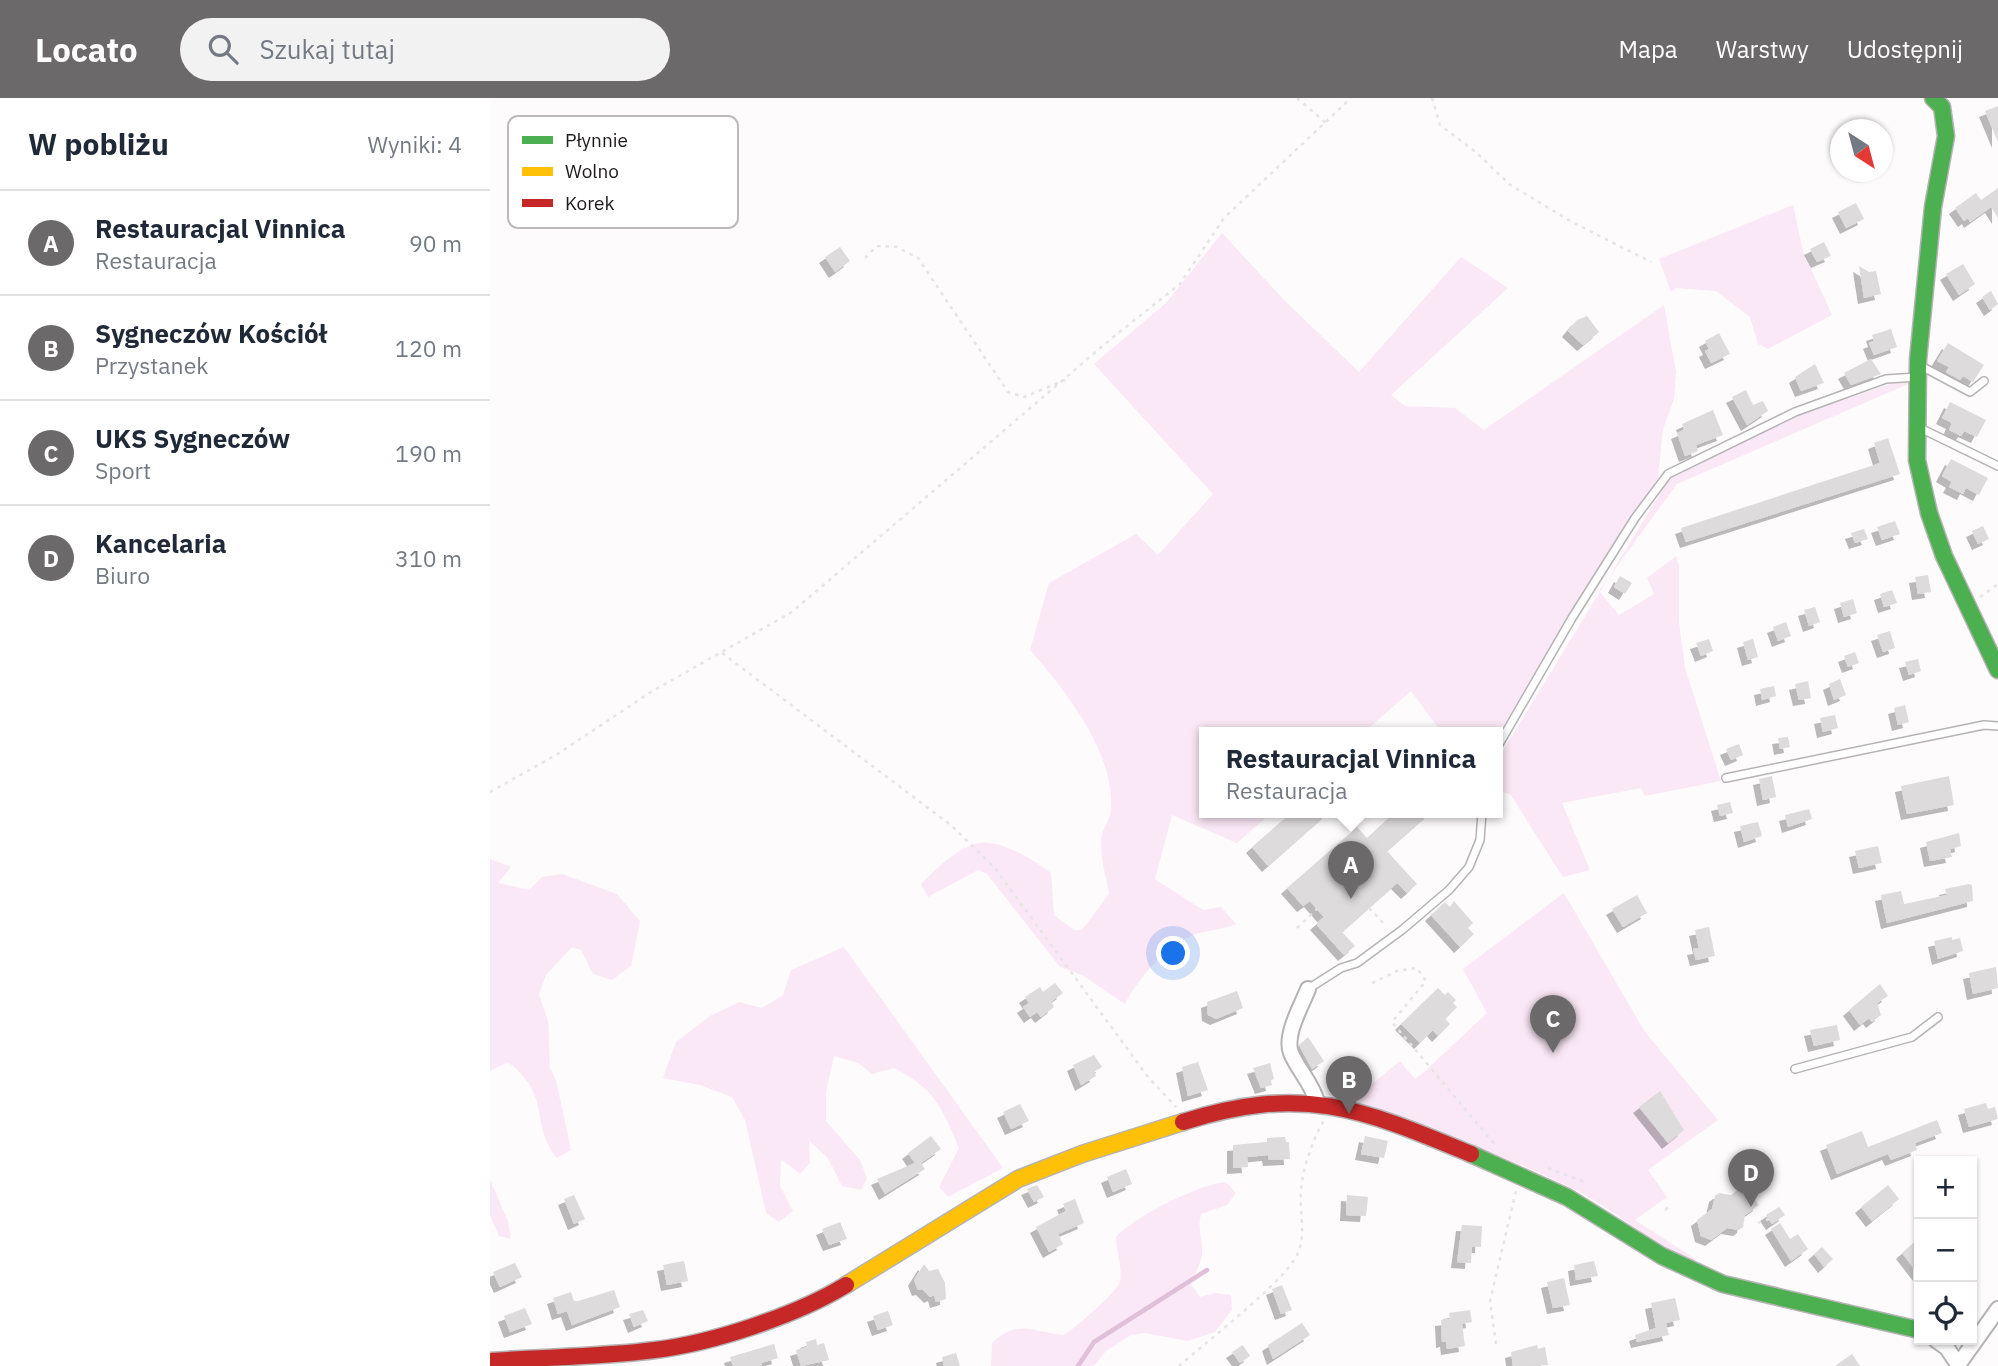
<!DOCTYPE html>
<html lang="pl">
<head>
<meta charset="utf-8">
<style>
  :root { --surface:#fff; --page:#f2f2f3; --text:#1f2937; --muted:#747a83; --line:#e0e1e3; --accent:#6c696b }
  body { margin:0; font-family:"IBM Plex Sans",sans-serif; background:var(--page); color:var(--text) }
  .controls { position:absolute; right:21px; bottom:21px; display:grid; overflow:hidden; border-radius:0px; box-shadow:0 2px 5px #0004 }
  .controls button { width:63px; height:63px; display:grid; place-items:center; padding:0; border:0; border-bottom:2px solid var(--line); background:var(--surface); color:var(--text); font:35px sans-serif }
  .compass { position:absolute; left:1340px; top:21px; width:63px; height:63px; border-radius:50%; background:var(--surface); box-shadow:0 2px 5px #0004; rotate:144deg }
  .you { position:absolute; left:684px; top:856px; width:24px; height:24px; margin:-18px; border:5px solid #fff; border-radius:50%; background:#1a73e8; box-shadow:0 0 0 10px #1a73e833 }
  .badge { display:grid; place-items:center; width:46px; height:46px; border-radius:50%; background:var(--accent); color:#fff; font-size:23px; font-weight:700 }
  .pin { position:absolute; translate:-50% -58px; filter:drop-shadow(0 2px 4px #0008) }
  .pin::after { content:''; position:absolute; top:37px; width:24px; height:21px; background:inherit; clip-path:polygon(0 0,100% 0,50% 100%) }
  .popup { position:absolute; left:709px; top:629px; width:304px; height:91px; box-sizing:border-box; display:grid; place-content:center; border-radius:0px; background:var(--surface); filter:drop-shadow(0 2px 5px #0005); font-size:23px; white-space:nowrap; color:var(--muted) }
  .popup b { font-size:26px; color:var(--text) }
  .popup::after { content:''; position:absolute; left:50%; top:100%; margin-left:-14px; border:14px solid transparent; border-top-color:var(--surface) }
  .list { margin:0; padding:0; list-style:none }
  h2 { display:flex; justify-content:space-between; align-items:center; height:91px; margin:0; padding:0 28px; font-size:30px }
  h2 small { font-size:23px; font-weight:400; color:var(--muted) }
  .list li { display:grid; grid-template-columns:46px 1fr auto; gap:21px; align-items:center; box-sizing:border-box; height:105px; padding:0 28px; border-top:2px solid var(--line) }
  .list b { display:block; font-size:26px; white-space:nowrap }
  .list p { margin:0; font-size:23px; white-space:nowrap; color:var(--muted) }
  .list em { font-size:23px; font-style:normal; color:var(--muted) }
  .icon { flex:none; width:38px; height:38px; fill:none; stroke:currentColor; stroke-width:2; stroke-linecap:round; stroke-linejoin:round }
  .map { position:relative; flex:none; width:1508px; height:1268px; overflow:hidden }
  header { display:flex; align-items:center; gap:42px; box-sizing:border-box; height:98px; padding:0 35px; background:var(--accent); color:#fff }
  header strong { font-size:33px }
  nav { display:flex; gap:38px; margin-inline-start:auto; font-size:24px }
  .search { width:490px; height:63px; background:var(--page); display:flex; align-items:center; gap:18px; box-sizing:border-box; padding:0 24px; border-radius:38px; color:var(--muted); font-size:26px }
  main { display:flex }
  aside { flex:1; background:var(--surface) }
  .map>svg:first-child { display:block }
  .green { fill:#fbe8f6 }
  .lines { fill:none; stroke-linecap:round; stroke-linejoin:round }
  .stream { stroke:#e0c0d8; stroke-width:4.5 }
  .building { fill:#dddbdc; filter:url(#shadow) }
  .lane-casing { stroke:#b5b3b4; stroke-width:10 }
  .street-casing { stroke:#b5b3b4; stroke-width:18 }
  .fast-casing { stroke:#b5b3b4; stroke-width:19 }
  .slow-casing { stroke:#b5b3b4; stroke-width:19 }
  .jam-casing { stroke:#b5b3b4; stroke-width:19 }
  .path { stroke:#e5e5e5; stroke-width:2.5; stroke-dasharray:3.5 5; stroke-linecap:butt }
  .lane { stroke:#fffeff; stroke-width:7 }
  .street { stroke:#fffeff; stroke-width:14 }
  .fast { stroke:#4caf50; stroke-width:16 }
  .slow { stroke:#ffc107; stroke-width:16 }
  .jam { stroke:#c62828; stroke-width:16 }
  .key { fill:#fff; stroke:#bcbabb; stroke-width:2 }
  .key-label { font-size:19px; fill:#1e1a1d }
</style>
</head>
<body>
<header>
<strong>Locato</strong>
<div class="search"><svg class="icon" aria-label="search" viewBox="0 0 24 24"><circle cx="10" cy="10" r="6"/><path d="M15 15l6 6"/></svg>Szukaj tutaj</div>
<nav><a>Mapa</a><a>Warstwy</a><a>Udostępnij</a></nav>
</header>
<main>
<aside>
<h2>W pobliżu<small>Wyniki: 4</small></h2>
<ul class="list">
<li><span class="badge">A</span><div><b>Restauracjal Vinnica</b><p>Restauracja</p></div><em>90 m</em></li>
<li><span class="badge">B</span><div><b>Sygneczów Kościół</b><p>Przystanek</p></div><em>120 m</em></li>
<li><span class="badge">C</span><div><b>UKS Sygneczów</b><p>Sport</p></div><em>190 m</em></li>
<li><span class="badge">D</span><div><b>Kancelaria</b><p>Biuro</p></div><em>310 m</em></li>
</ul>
</aside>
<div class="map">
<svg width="1508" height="1268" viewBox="0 0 1508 1268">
  <defs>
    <filter id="shadow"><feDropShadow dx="-6" dy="6" stdDeviation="0" flood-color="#0004"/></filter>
  </defs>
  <rect width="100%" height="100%" fill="#fdfbfc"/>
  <path class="green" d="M1303,107L1313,153L1342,217L1278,251L1268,246L1260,219L1226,193L1186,190L1181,194L1169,161Z
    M732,135L794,202L869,274L971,159L1018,190L901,297L915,308L965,310L994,332L1174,207L1186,274L1184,301L1173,331L1168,380L1077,520L1008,638V635H952L921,593L873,635H714V715H781L747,745L682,717L665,781L713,812L731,809L746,826C734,831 722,832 709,835C679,844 649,879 635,906L592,877L570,869L497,776L488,772L438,799L431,786C444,773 470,747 490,745C513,742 543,762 561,775L564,817L584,832H592L619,796C616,778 609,757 612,738C613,729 621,721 621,712C625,655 576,593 540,552L559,485L646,436L668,457L723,396L604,266L676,205Z
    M1412,282L1423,284L1187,386L1109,493L1129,517L1164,496L1157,480L1186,458L1189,467V524L1195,570L1231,683L1155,698L1151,690L1072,705L1100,772L1073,779L1020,696L1008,693V661L1180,379L1309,317Z
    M0,761L21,769L8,785L39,792L52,779L72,776L127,796L150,823L141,868L122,882L103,876L91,852L82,849L56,877L49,896L58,923L60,970L66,982L81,1052L67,1060C39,1025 63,999 18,964L0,973Z
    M1074,795L1155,934L1228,1022L1158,1072L1177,1099L1145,1122L1207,1162L1203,1164C1159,1144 1123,1110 1080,1089C1001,1052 918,1021 835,996H870L910,963L925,981L932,976L997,915L973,871Z
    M354,849L513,1070L458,1099L449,1089L469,1050C452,1009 444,990 404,970L382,976L368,965L344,958L336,994V1023L370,1062L377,1080L371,1092L352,1088L338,1060L319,1043L320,1065L310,1076L291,1061L290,1088L303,1113L289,1124L276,1115L255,1022L242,999L210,987L173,980L186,944L220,918L249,904L272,910L293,897L301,872Z
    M0,1082L18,1123L21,1141L9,1138L0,1117Z
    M736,1084L746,1095L737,1107L711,1116C707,1131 713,1140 712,1155C712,1165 704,1176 701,1186L710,1199L725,1195L741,1197L742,1212L725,1234L698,1243L655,1235L641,1237L616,1253L604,1268H501L502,1245C528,1220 543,1234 574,1237C584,1231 628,1193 630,1184C633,1171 626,1153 626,1139C644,1119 709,1086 736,1084Z"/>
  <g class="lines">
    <path class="stream" d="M588,1268L604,1244L717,1172"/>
  </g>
  <path class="building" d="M1508,8V44L1495,13Z
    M1508,90V120L1501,109L1480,124L1478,120L1474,123L1465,110L1486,95L1491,102Z
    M1366,105L1374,121L1356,130L1348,114Z
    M1334,144L1341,158L1327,164L1320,151Z
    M350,149L360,163L345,174L335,159Z
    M1473,166L1485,186L1469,197L1456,176Z
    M1369,168L1379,174L1386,173L1391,196L1374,200Z
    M1501,193L1508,206L1500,212L1492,199Z
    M1097,218L1109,234L1093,247L1078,233L1087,222Z
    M1401,231L1407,249L1384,257L1379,245L1384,243L1382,237Z
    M1229,235L1240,256L1221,265L1215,253L1219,251L1215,243Z
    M1458,245L1494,267L1483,284L1473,278L1470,282L1456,274L1459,269L1447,263Z
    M1381,261L1391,276L1361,287L1354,275Z
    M1325,266L1334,285L1311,293L1305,279Z
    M1256,292L1263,307L1273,303L1278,313L1257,327L1242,299Z
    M1460,304L1496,322L1487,339L1474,333L1471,338L1459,332L1462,325L1452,320Z
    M1223,312L1233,337L1206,347L1208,353L1195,358L1187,335L1194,332L1192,326Z
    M1398,340L1410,376L1196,444L1191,430L1390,365L1384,345Z
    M1461,361L1498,380L1489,397L1476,390L1473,396L1459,389L1462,384L1452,378Z
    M1405,423L1410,436L1392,442L1387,429Z
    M1493,428L1499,441L1488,446L1482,433Z
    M1374,431L1378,441L1365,445L1361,435Z
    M1438,477L1441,494L1428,496L1425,479Z
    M1130,478L1142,485L1135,496L1124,489Z
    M1402,492L1407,505L1394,509L1390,496Z
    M1363,501L1367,515L1354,519L1350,505Z
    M1325,509L1330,524L1319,528L1314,512Z
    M1296,524L1301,538L1288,543L1283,529Z
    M1400,533L1405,550L1393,554L1387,537Z
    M1219,541L1223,553L1211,558L1206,545Z
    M1263,541L1268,559L1258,562L1253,544Z
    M1365,554L1369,565L1358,569L1354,558Z
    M1428,561L1431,573L1419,577L1415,564Z
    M1350,581L1356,597L1344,602L1339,586Z
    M1318,583L1321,600L1309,602L1305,586Z
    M1284,588L1286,598L1272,602L1270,591Z
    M1415,607L1419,624L1408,627L1404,610Z
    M1345,617L1348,630L1333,634L1330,620Z
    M1298,639L1300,649L1290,651L1288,640Z
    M1249,646L1253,657L1241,662L1236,651Z
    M1282,678L1286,699L1273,702L1269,681Z
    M1459,678L1464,707L1417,716L1411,688Z
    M1240,704L1243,715L1230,718L1227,707Z
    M1319,711L1322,721L1298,729L1295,717Z
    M801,715H838L778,768L762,749Z
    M904,715H940L897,753L927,786L917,795L907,785L852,834L865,848L854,857L826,826L834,819L820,803L813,808L797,790L867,729L877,740Z
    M1268,724L1272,738L1254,744L1250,728Z
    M1469,735L1471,748L1460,751L1462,759L1440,763L1436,744Z
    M1388,748L1392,765L1369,770L1365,753Z
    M1479,786L1482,787L1483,803L1397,825L1391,797L1411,793L1414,806L1457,797L1455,791Z
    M1147,797L1157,815L1133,829L1122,811Z
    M964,803L983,825L978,830L984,836L970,849L941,817L955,804L960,809Z
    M1219,829L1225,858L1206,862L1203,851L1209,850L1205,832Z
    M1462,839V842L1470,840L1473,853L1448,861L1444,843Z
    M1506,869L1508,890L1483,896L1479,875Z
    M565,885L573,895L561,904L564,909L551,919L547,914L540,919L533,909L539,905L535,899L550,889L553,894Z
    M1390,886L1398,898L1387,905L1391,917L1382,924L1379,920L1370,927L1359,912Z
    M948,890L955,897L958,894L966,902L963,905L967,909L955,921L960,926L948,938L943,932L930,945L911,926Z
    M747,893L753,910L726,921L718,917L717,904Z
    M1347,927L1350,942L1324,948L1320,932Z
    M818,939L834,963L822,971L809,947Z
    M604,957L612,969L604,974L606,978L591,987L583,967Z
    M708,964L718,992L698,998L692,969Z
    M780,965L784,981L781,982L782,987L771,990L763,970Z
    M1170,993L1194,1032L1178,1045L1149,1009Z
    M1496,1005L1498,1011L1505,1009L1508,1021L1479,1029L1474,1011Z
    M530,1006L539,1023L521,1031L513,1014Z
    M1447,1022L1452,1035L1425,1045L1427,1052L1401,1062L1398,1056L1347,1076L1336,1047L1372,1033L1378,1049Z
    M441,1038L451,1051L431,1065L435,1071L395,1096L387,1081L425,1065L418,1055Z
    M875,1038L898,1043L894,1060L871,1056Z
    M795,1039L796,1044H799L800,1061L779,1062L778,1057L757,1059L758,1069L743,1070V1047L777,1044V1040Z
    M636,1071L642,1086L623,1094L617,1079Z
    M547,1087L554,1099L544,1104L537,1091Z
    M1254,1087L1269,1107L1255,1117L1253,1129L1249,1132L1237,1130L1221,1142L1211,1138L1207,1122L1222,1111L1225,1098L1229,1095L1241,1097Z
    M1398,1087L1409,1101L1382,1123L1371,1109Z
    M84,1097L95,1121L84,1126L74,1101Z
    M857,1097L878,1099L876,1118L856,1117Z
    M585,1101L594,1125L568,1136L573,1146L559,1154L546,1129L576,1113L573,1106Z
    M1289,1109L1295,1117L1282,1126L1276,1117Z
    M350,1124L357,1141L339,1147L332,1131Z
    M1290,1125L1300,1141L1308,1136L1318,1151L1301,1163L1281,1131Z
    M972,1127L992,1128L991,1149H982L981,1165L967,1164Z
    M1429,1140V1177L1412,1155Z
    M1332,1149L1343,1161L1334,1169L1324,1156Z
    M194,1163L198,1183L177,1187L173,1167Z
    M1104,1163L1108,1178L1086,1182L1084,1167Z
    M25,1165L32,1179L10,1189L3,1174Z
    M434,1166L439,1173L448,1171L455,1185L456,1201L446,1204L444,1197L440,1199L432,1191L428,1192L424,1182Z
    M1074,1180L1080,1207L1063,1210L1057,1184Z
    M792,1187L802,1212L791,1216L782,1191Z
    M124,1192L130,1209L82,1227L77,1213L68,1216L63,1200L81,1194L84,1203H88Z
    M1185,1200L1190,1222L1176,1225L1179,1237L1147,1244L1145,1237L1166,1230L1161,1205Z
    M35,1210L42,1226L20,1234L14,1218Z
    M153,1212L158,1223L144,1229L139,1216Z
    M980,1212L982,1224L972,1226L975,1248L957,1251L956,1243L952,1244L951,1222L960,1221L959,1215Z
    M398,1213L403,1227L388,1232L383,1218Z
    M812,1225L820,1237L783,1261L778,1247Z
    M326,1241L327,1247L334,1245L339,1262L311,1268L306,1252L317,1249L316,1244Z
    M284,1246L288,1260L271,1265L272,1268H243L240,1259Z
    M753,1247L760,1258L750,1265L742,1254Z
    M1047,1247L1048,1251L1055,1249L1058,1267L1023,1268L1021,1254Z
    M466,1255L470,1268H454L452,1259Z
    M1362,1256L1370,1268H1345Z"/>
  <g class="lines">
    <defs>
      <path id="lane" d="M1431,268L1480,294L1494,283
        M1430,330L1508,368
        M1008,648L1082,520L1145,420L1178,376L1305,314L1396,281L1428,279
        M1236,680L1494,627L1508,628
        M818,891L851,870L867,865L912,832L959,792L979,769L990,742L992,715
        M1305,971L1422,939L1448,919"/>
      <path id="street" d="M818,891C812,907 794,937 801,955C808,972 822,985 827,1004
        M1446,1242L1457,1250L1469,1268
        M1468,1267L1508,1211"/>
      <path id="fast" d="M1443,0L1452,9L1456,38L1443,109L1428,262L1427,362L1439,415L1454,458L1508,572
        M981,1056L1077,1099L1172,1158L1233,1186L1429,1232"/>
      <path id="slow" d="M356,1187L528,1081L592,1056L693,1024"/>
      <path id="jam" d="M693,1024C813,986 870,1010 981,1056
        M0,1263C55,1259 111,1259 165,1252C223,1245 307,1217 356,1187"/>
    </defs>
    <use href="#lane" class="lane-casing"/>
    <use href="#street" class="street-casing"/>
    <use href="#fast" class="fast-casing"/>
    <use href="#slow" class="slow-casing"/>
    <use href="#jam" class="jam-casing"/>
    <path class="path" d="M807,0L836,25
      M942,0L950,27L987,55L1019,86L1082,124L1161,164
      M375,160L387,148L407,149L428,160L518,294L534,299L575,282
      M1490,499L1508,486
      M232,555L462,728L504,769L658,979L686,1009
      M0,694L66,657L161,594L302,514L622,240L690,186L734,120L861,0
      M879,810L894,826
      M807,830L827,811
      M882,885L907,873L927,870L936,883L902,924L1007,1049
      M1058,1070L1097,1085
      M1175,1112L1180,1108
      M1268,1125L1279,1121
      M1006,1246L1000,1203L1026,1093
      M689,1268C714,1246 795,1183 807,1157C817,1136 809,1115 811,1093C813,1068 822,1044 834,1022"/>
    <use href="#lane" class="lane"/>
    <use href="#street" class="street"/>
    <use href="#fast" class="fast"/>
    <use href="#slow" class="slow"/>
    <use href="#jam" class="jam"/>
  </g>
  <rect x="18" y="18" width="230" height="112" rx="10" class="key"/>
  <rect x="32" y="38" width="31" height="8" fill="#4caf50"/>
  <rect x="32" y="69" width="31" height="9" fill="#ffc107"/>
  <rect x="32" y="101" width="31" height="8" fill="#c62828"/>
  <g class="key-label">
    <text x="75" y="49">Płynnie</text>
    <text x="75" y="80">Wolno</text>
    <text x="75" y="112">Korek</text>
  </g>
</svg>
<div class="controls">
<button>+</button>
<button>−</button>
<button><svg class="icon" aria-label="locate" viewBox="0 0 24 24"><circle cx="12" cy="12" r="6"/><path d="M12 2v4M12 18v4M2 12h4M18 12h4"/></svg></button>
</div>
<svg class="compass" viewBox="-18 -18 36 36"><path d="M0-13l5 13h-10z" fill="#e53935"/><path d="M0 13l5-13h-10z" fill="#747a83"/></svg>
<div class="you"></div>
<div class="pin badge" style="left:861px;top:801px">A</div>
<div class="popup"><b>Restauracjal Vinnica</b>Restauracja</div>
<div class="pin badge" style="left:859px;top:1016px">B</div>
<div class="pin badge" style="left:1063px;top:955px">C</div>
<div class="pin badge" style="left:1261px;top:1109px">D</div>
</div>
</main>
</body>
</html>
